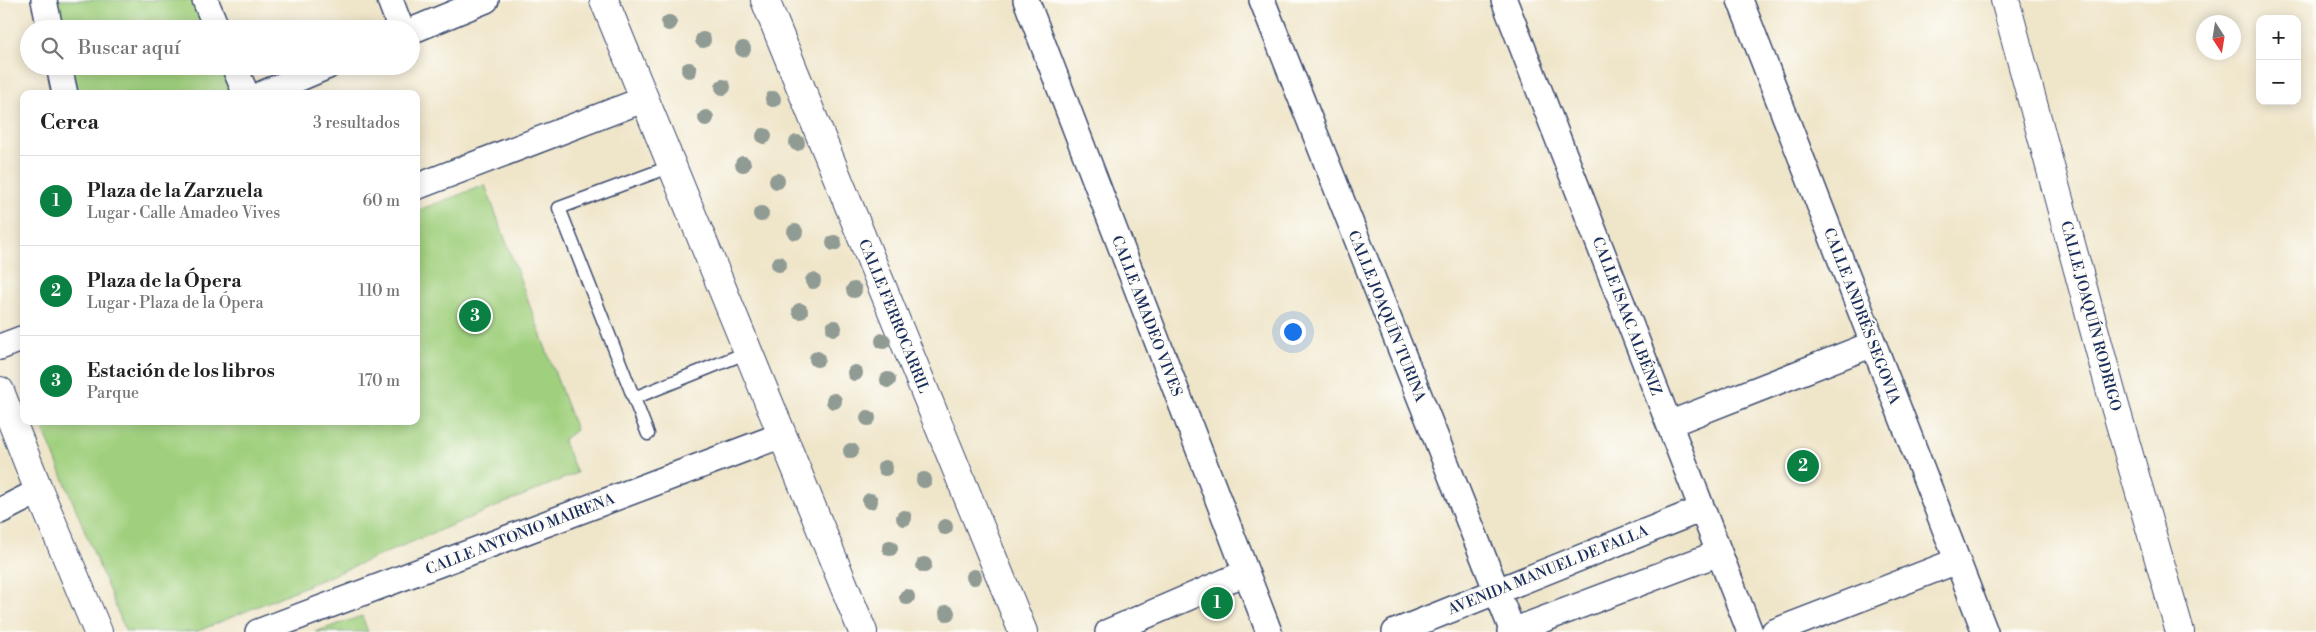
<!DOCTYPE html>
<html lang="es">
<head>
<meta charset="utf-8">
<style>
  :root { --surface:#fff; --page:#f6f6f6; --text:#222; --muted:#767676; --line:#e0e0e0; --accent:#0b8043 }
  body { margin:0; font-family:"Libre Bodoni",serif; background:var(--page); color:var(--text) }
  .controls { position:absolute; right:15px; top:15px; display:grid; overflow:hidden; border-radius:10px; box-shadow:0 2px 12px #0003 }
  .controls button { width:45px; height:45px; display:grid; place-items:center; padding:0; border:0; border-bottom:1px solid var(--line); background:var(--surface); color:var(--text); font:25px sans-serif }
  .compass { position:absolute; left:2196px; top:15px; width:45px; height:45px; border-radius:50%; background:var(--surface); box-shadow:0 2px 12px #0003; rotate:168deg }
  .you { position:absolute; left:1292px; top:331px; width:18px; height:18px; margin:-12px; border:4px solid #fff; border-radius:50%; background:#1a73e8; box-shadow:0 0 0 8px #1a73e833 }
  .badge { display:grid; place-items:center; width:32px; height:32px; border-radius:50%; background:var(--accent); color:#fff; font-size:16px; font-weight:700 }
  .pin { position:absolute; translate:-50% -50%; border:2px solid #fff; box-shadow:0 1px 5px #0006 }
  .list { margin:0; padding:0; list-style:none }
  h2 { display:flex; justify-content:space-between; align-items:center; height:65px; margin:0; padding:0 20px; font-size:21px }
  h2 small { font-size:16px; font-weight:400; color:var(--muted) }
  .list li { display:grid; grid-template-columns:32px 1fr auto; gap:15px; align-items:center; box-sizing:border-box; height:90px; padding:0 20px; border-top:1px solid var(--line) }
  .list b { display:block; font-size:19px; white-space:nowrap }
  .list p { margin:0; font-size:16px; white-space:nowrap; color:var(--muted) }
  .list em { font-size:16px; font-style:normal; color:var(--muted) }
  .icon { flex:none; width:28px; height:28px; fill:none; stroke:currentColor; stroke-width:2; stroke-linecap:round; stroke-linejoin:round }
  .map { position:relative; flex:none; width:2316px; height:632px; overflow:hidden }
  .search { position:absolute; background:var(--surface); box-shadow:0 2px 12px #0003; left:20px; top:20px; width:400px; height:55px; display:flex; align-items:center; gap:12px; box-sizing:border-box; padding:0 18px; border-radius:28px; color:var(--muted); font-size:19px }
  .panel { position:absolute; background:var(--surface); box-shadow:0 2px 12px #0003; left:20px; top:90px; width:400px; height:335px; border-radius:10px }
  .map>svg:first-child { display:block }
  .green { fill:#a0d07e; stroke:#5e806e }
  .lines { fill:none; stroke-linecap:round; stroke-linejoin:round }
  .service-casing { stroke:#3b4a6e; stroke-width:15 }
  .minor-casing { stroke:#3b4a6e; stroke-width:28 }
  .tertiary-casing { stroke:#3b4a6e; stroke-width:30 }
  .service { stroke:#fff; stroke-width:12 }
  .minor { stroke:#fff; stroke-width:25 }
  .tertiary { stroke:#fff; stroke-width:28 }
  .tree { fill:#909b94 }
  .labels { text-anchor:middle; stroke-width:4; stroke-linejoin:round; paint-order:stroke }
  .street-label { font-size:15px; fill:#1b2f5e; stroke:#fdfcf7 }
</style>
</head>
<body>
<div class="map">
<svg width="2316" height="632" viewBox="0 0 2316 632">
  <rect width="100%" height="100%" fill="#fdfcf7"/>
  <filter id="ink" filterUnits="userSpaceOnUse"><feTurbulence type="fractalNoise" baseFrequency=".02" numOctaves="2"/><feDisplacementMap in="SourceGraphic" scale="10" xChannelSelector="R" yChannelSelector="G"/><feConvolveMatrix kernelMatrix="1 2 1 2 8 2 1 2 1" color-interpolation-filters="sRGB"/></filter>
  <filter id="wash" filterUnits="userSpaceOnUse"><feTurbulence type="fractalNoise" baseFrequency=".0096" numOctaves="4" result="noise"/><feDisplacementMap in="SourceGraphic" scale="20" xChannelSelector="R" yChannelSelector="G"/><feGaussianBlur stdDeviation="1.12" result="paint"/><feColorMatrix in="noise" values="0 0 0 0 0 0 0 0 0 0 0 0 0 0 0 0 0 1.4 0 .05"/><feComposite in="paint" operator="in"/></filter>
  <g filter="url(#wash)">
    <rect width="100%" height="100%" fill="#efe5c9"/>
    <path class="green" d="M44,0H205L217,29H50Z
      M59,66H234L246,94H65Z
      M485,185L576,430L563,440L577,473L196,632H126L40,421H416V211Z
      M362,616L368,632H315Z"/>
  </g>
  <g filter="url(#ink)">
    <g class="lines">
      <defs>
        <path id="service" d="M634,398L748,352
          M648,434L559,208L672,166"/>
        <path id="minor" d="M44,0L50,29
          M205,0L217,29
          M390,0L401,29
          M1026,0L1269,632
          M1262,0L1513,632
          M1504,0L1750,632
          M1740,0L1985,632
          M411,31L486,0
          M59,66L65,94
          M234,66L246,94
          M262,94L328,66
          M416,187L645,99
          M0,347L24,338
          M1669,424L1873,344
          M0,511L39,491
          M258,632L782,435
          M1108,632L1245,573
          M1395,632L1702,509
          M1510,632L1719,553
          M1774,632L1957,561"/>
        <path id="tertiary" d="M604,0L863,632
          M765,0L1023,632
          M2005,0L2114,403L2180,632
          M0,391L39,491L98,632"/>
      </defs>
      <use href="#service" class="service-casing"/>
      <use href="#minor" class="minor-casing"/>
      <use href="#tertiary" class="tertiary-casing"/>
      <use href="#service" class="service"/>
      <use href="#minor" class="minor"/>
      <use href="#tertiary" class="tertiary"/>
    </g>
    <g class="tree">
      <circle cx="669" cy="23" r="8"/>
      <circle cx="703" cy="40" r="8"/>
      <circle cx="743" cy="49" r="8"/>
      <circle cx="689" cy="70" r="8"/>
      <circle cx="723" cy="87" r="8"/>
      <circle cx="773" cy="99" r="8"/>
      <circle cx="706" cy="118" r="8"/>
      <circle cx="764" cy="136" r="8"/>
      <circle cx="797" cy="143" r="8"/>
      <circle cx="743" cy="164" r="8"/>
      <circle cx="777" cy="181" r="8"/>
      <circle cx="761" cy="214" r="8"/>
      <circle cx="795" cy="232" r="8"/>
      <circle cx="834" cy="243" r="8"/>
      <circle cx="779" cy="264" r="8"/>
      <circle cx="813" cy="281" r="8"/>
      <circle cx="854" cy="290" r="8"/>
      <circle cx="800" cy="311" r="8"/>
      <circle cx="834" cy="328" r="8"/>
      <circle cx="883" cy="341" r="8"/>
      <circle cx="817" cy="359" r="8"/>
      <circle cx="855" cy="373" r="8"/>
      <circle cx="888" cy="380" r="8"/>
      <circle cx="834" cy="401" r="8"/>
      <circle cx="868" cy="418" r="8"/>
      <circle cx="851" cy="451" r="8"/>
      <circle cx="885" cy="468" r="8"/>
      <circle cx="924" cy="480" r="8"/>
      <circle cx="870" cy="501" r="8"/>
      <circle cx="904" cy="518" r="8"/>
      <circle cx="945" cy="527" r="8"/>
      <circle cx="890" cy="548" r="8"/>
      <circle cx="924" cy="565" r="8"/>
      <circle cx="974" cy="577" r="8"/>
      <circle cx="907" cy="597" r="8"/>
      <circle cx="947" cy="613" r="8"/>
    </g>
  </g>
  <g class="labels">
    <g class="street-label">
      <text transform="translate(894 316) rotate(68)" y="5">CALLE FERROCARRIL</text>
      <text transform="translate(1147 316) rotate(69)" y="5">CALLE AMADEO VIVES</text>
      <text transform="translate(1387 316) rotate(68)" y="5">CALLE JOAQUÍN TURINA</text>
      <text transform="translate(1627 316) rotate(69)" y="5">CALLE ISAAC ALBÉNIZ</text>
      <text transform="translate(1862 316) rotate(69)" y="5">CALLE ANDRÉS SEGOVIA</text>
      <text transform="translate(2091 316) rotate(75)" y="5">CALLE JOAQUÍN RODRIGO</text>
      <text transform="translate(520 534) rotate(-21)" y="5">CALLE ANTONIO MAIRENA</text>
      <text transform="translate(1548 570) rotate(-22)" y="5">AVENIDA MANUEL DE FALLA</text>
    </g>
  </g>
</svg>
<div class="controls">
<button>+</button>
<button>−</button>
</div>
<svg class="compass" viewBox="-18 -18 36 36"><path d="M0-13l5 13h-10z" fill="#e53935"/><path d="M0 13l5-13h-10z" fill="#767676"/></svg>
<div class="you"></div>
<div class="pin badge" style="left:1217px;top:603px">1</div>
<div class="pin badge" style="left:1803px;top:466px">2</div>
<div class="pin badge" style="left:475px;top:316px">3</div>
<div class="search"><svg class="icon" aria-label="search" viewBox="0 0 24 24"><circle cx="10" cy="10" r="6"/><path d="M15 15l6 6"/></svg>Buscar aquí</div>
<section class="panel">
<h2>Cerca<small>3 resultados</small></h2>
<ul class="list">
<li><span class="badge">1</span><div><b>Plaza de la Zarzuela</b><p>Lugar · Calle Amadeo Vives</p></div><em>60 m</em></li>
<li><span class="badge">2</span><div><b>Plaza de la Ópera</b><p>Lugar · Plaza de la Ópera</p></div><em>110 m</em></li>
<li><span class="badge">3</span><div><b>Estación de los libros</b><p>Parque</p></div><em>170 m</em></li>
</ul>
</section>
</div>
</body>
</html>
